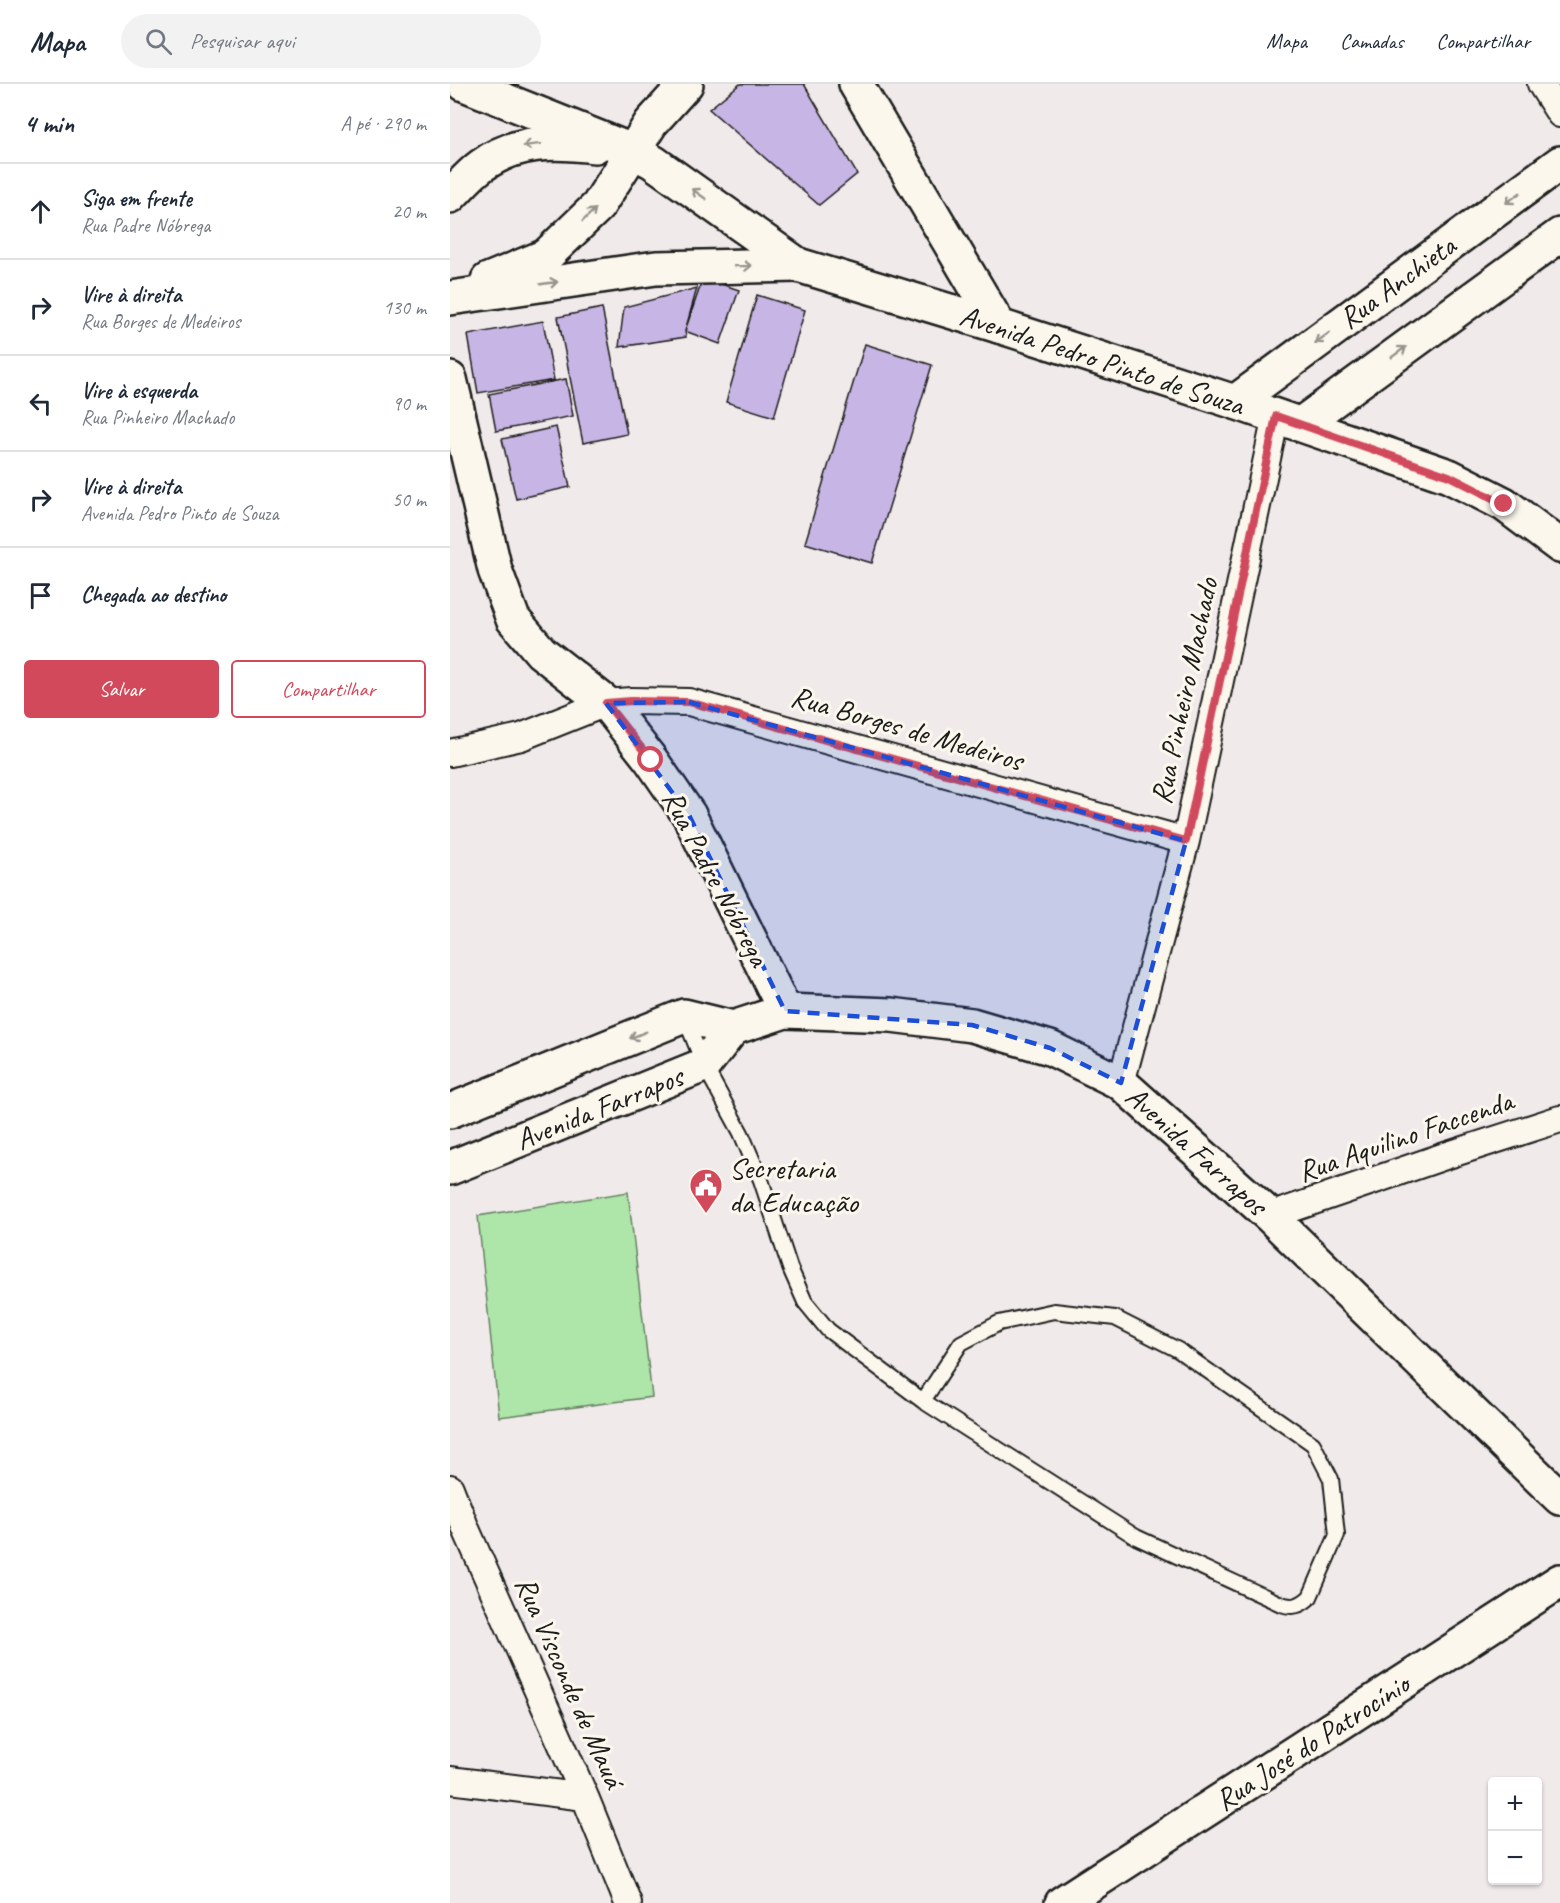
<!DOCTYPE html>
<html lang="pt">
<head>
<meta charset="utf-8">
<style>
  :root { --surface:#fff; --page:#f2f2f3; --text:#1f2937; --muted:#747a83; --line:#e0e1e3; --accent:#d1495b }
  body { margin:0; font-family:Caveat,sans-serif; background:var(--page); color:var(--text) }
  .controls { position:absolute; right:18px; bottom:18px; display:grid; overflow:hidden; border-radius:6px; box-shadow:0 2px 4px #0004 }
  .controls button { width:54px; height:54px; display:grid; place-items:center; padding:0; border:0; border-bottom:2px solid var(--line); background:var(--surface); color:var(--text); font:30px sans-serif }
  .stop { position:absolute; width:18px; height:18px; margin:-14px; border:4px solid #d1495b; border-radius:50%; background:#fff }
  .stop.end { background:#d1495b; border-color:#fff; box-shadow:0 2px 6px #0008 }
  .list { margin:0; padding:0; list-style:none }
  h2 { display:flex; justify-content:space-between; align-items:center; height:78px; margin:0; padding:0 24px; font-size:26px }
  h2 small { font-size:20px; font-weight:400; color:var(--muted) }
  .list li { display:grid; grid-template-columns:39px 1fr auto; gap:18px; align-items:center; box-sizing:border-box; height:96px; padding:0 24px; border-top:2px solid var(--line) }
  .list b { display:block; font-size:22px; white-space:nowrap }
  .list p { margin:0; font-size:20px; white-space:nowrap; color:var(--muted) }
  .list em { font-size:20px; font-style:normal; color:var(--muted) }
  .actions { display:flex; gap:12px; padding:18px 24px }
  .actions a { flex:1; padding:14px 0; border:2px solid var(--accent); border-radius:6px; text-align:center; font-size:21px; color:var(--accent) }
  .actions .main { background:var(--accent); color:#fff }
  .icon { flex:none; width:33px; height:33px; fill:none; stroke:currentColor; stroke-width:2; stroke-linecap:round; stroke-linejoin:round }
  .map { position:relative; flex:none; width:1110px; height:1819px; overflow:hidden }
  header { display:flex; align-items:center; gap:36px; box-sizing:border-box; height:84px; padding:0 30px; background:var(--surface); border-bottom:2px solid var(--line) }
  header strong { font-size:28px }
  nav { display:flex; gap:33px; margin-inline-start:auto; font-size:21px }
  .search { width:420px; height:54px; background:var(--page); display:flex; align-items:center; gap:15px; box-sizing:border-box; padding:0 21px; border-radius:33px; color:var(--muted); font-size:22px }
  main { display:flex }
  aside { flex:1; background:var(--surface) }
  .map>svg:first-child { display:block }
  .green { fill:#aee5a9; stroke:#658062; stroke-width:1.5 }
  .building { fill:#c7b5e5; stroke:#1c1c1c; stroke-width:1.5 }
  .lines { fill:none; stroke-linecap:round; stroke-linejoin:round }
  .lane-casing { stroke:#1c1c1c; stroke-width:18 }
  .street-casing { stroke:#1c1c1c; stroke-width:30 }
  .secondary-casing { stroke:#1c1c1c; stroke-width:38 }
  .lane { stroke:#fbf7ec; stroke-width:14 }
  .street { stroke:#fbf7ec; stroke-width:26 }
  .secondary { stroke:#fbf7ec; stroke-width:33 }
  .oneway { stroke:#97948e }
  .route { stroke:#d1495b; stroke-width:8 }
  .marked { fill:#1d4ed8; fill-opacity:0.2; stroke:#1d4ed8; stroke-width:4.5; stroke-dasharray:12 8; stroke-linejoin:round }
  .labels { text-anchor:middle; stroke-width:6; stroke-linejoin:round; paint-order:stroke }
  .street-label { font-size:30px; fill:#1c1c1c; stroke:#fbf7ec }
  .poi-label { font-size:30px; fill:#1c1c1c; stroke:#fbf7ec; text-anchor:start }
</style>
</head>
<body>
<header>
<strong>Mapa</strong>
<div class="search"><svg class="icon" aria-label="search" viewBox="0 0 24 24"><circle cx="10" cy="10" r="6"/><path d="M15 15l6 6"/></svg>Pesquisar aqui</div>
<nav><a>Mapa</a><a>Camadas</a><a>Compartilhar</a></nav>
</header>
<main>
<aside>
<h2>4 min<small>A pé · 290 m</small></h2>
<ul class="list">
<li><svg class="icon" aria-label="ahead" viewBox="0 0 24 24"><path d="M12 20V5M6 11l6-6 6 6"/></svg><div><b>Siga em frente</b><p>Rua Padre Nóbrega</p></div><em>20 m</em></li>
<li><svg class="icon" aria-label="right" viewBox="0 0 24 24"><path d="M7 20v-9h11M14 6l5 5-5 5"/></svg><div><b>Vire à direita</b><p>Rua Borges de Medeiros</p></div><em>130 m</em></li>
<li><svg class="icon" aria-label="left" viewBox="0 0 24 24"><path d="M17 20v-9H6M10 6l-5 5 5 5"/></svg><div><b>Vire à esquerda</b><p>Rua Pinheiro Machado</p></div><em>90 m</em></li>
<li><svg class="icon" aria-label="right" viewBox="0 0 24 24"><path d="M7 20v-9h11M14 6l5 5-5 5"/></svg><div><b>Vire à direita</b><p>Avenida Pedro Pinto de Souza</p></div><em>50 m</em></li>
<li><svg class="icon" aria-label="arrive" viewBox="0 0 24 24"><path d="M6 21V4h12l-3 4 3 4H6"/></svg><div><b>Chegada ao destino</b></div></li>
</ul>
<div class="actions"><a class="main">Salvar</a><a>Compartilhar</a></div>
</aside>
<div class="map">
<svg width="1110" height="1819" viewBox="0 0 1110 1819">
  <rect width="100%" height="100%" fill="#f1eaeb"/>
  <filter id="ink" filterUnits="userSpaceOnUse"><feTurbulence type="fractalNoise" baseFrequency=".0167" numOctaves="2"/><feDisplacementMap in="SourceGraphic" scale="12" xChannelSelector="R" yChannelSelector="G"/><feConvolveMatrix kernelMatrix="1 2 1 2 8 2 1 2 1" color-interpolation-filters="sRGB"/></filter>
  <g filter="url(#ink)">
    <path class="green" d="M178,1108L202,1313L49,1333L28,1132Z"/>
    <path class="building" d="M290,0H354L407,90L369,121L259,25Z
      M253,194L289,206L270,260L235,247Z
      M247,204L235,247L236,253L169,263L174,223Z
      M307,211L355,226L324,333L276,318Z
      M152,224L177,350L133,359L108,233Z
      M93,237L104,296L28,309L18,251Z
      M415,260L482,281L422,479L355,459Z
      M116,295L123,332L46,347L39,310Z
      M106,343L120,403L66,415L52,355Z"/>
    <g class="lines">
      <defs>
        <path id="lane" d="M235,934L254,981L291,1049L311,1096L340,1184L355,1218L378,1246L473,1317L686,1453L831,1520C843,1524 850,1522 860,1513L887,1451L881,1395L863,1360L728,1266L665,1234L604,1227L549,1239L511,1259L473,1317"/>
        <path id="street" d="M1091,0L1110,30
          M0,669L71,653L156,619L181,617L239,618L736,757
          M671,999L736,757L826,332
          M820,1132L995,1072L1110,1035
          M0,1404L16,1445L135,1713L178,1819
          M0,1696L135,1713"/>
        <g id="secondary">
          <path d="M14,0L182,67L203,78L348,181L549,242L785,318L999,392L1054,420L1110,462"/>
          <path d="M406,0L549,242"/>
          <path d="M0,112C10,102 20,90 31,82C66,56 104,57 145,62"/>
          <path d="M38,196L96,172L148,122L201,39L236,0"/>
          <path d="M0,214L206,184L348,181"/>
          <path d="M0,295L45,486L63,535L91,568L156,619L201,676L239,731L335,927"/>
          <path d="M785,318L1110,79"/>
          <path d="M851,340L1110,151"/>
          <path id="s1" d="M0,1027L234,932L283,944L335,927L441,931L522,941L600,964L671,999L820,1132L1110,1414"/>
          <path d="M0,1084L254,981L283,944"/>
          <path d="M612,1819L1110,1497"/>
        </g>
      </defs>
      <use href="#lane" class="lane-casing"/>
      <use href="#street" class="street-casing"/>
      <use href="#secondary" class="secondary-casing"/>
      <use href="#lane" class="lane"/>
      <use href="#street" class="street"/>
      <use href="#secondary" class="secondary"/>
    </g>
    <defs><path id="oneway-shaft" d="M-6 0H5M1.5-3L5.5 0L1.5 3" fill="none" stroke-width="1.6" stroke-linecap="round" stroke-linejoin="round" transform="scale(1.5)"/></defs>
    <g class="oneway">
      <use href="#oneway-shaft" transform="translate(82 61) rotate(173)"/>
      <use href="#oneway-shaft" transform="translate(249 110) rotate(-145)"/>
      <use href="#oneway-shaft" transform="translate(1063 114) rotate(144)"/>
      <use href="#oneway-shaft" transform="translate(139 131) rotate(-44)"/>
      <use href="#oneway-shaft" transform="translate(293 182) rotate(-1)"/>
      <use href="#oneway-shaft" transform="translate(99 199) rotate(-8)"/>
      <use href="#oneway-shaft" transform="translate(872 254) rotate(144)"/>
      <use href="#oneway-shaft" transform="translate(949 268) rotate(-36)"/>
      <use href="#oneway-shaft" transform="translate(188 951) rotate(158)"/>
    </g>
  </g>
  <g class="lines" filter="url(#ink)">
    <path class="route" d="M201,676L156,619L181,617L239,618L736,757L826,332L999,392L1054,420"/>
  </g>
  <path class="marked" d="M239,618L736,757L671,999L600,964L522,941L335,927L239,731L156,619Z"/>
  <defs>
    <symbol id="civic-pin" viewBox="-11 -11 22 30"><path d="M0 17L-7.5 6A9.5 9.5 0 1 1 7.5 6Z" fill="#d1495b" stroke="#fbf7ec"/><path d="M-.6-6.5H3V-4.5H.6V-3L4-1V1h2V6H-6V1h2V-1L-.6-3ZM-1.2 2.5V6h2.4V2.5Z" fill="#fff"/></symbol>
  </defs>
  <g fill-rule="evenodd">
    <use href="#civic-pin" x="237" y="1082" width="38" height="52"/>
  </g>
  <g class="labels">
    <g class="street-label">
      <text transform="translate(947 198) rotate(-36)" y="10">Rua Anchieta</text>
      <text transform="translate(652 276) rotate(18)" y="10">Avenida Pedro Pinto de Souza</text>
      <text transform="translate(734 607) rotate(-78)" y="10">Rua Pinheiro Machado</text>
      <text transform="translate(457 644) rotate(16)" y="10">Rua Borges de Medeiros</text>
      <text transform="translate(266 794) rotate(62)" y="10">Rua Padre Nóbrega</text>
      <text transform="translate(149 1024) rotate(-22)" y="10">Avenida Farrapos</text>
      <text transform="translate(955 1052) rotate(-19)" y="10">Rua Aquilino Faccenda</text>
      <text dy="10" stroke="none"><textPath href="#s1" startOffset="807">Avenida Farrapos</textPath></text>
      <text transform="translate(120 1598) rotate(66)" y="10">Rua Visconde de Mauá</text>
      <text transform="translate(862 1658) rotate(-33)" y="10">Rua José do Patrocínio</text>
    </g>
    <g class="poi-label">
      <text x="279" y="1094">Secretaria<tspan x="279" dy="34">da Educação</tspan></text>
    </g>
  </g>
</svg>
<div class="controls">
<button>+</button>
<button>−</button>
</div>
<div class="stop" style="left:201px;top:676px"></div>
<div class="stop end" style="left:1054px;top:420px"></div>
</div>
</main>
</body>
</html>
